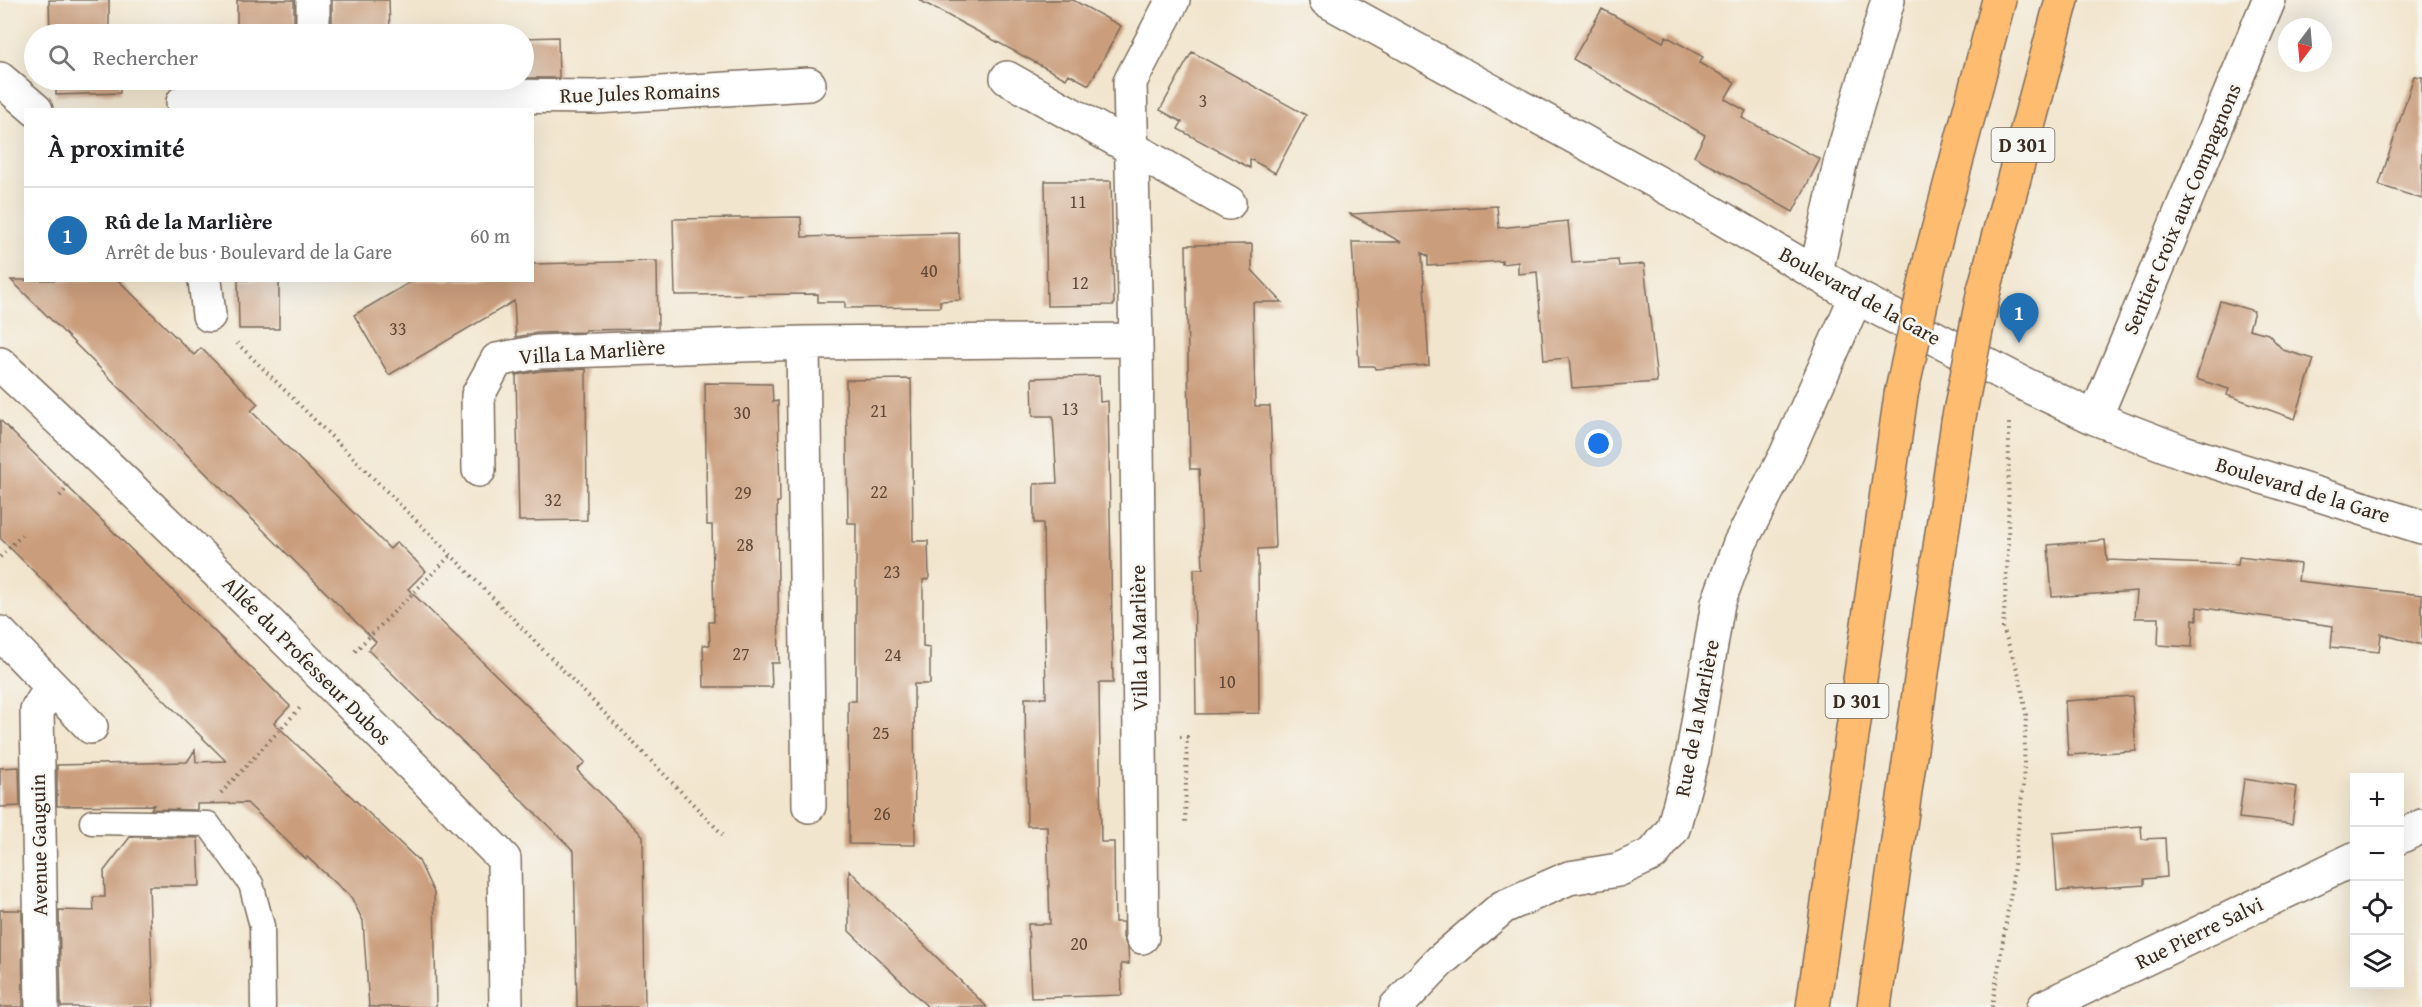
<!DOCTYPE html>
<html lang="fr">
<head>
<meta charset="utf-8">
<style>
  :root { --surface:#fff; --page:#f2f2f2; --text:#202124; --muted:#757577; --line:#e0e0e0; --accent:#1f6fb2 }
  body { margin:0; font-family:"Gentium Book Plus",serif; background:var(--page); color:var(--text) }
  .controls { position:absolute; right:18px; bottom:18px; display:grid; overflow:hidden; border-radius:0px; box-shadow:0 6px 24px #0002 }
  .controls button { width:54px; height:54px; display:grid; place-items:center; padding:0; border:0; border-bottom:2px solid var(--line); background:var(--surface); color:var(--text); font:30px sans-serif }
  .compass { position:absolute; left:2278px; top:18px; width:54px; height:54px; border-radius:50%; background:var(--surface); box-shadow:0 6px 24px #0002; rotate:196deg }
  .you { position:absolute; left:1599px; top:444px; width:21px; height:21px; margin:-15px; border:4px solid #fff; border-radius:50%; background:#1a73e8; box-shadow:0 0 0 9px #1a73e833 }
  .badge { display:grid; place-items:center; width:39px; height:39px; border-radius:50%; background:var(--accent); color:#fff; font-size:20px; font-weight:700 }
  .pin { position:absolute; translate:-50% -50px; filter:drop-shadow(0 2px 3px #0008) }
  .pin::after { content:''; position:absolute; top:32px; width:21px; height:18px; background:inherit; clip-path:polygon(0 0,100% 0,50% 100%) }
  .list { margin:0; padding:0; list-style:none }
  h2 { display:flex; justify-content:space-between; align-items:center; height:78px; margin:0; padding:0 24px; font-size:26px }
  h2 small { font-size:20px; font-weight:400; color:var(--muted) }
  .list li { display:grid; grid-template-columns:39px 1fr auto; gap:18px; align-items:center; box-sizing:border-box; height:96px; padding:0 24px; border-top:2px solid var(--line) }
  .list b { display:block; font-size:22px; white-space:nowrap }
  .list p { margin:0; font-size:20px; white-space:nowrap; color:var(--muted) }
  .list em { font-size:20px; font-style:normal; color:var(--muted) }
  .icon { flex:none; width:33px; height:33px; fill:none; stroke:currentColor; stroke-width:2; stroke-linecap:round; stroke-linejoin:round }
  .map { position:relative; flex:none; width:2422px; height:1007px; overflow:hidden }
  .search { position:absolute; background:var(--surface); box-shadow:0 6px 24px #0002; left:24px; top:24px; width:510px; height:66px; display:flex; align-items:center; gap:15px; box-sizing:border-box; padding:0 21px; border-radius:33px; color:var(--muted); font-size:22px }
  .panel { position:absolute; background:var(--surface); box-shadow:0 6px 24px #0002; left:24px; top:108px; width:510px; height:174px; border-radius:0px }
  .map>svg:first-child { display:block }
  .building { fill:#ca9e7d }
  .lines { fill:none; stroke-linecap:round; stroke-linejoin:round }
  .lane-casing { stroke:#7b6b5b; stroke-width:27 }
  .street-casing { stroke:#7b6b5b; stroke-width:36 }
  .highway-casing { stroke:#7b6b5b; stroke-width:36 }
  .path { stroke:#7b6b5b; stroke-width:4; stroke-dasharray:1.5 4.5; stroke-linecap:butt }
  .lane { stroke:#fff; stroke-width:24 }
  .street { stroke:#fff; stroke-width:33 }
  .highway { stroke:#febc70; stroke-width:33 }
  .highway-bridge-casing { stroke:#7b6b5b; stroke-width:36; stroke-linecap:butt }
  .highway-bridge { stroke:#febc70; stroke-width:33 }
  .labels { text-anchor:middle; stroke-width:5; stroke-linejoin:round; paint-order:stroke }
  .number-label { font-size:18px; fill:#5f4736 }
  .shield { fill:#f6f6f2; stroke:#73675e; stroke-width:1.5 }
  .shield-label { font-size:20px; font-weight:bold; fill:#3b2a1e }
  .street-label { font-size:21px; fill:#3b2a1e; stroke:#f6f6f2 }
</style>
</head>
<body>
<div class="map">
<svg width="2422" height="1007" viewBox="0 0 2422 1007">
  <rect width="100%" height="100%" fill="#f6f6f2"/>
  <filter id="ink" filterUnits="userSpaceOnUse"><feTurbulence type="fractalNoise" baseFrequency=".0167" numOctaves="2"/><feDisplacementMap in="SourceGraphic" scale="12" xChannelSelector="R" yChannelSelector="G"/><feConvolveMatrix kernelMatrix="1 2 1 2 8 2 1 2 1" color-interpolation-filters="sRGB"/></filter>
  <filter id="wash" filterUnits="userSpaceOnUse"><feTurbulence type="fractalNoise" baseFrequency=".008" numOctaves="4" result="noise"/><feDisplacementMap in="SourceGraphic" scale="24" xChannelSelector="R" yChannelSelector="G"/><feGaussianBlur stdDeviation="1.35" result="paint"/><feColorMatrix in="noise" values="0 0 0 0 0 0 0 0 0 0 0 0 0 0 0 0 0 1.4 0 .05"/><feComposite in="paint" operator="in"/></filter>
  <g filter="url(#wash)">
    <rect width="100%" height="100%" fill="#f2e5cd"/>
    <g id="blocks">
      <path class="building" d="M49,0H109V30H120V34H50Z
        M237,0H294V34H237Z
        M332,0H389L390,34H336V29L332,30Z
        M919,0H1073L1121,26L1089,85L1069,74L1066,79Z
        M1602,9L1663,42L1666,36L1703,57L1699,63L1735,82L1725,99L1746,111L1742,118L1820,159L1793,212L1694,156L1705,135L1573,59Z
        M558,37L559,78H524V38Z
        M1192,52L1306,115L1275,173L1250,159V168L1178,129L1182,122L1160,110Z
        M2414,76L2422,77V199L2379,185Z
        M56,80H120V93L56,95Z
        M1045,181H1111L1114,305L1047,306Z
        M1497,206L1499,228L1568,221L1572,263L1618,260L1619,266L1644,264L1657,382L1572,388L1569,358L1544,360L1537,272L1518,274V262L1502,264V261L1428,266V256L1422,253L1429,365L1375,369L1374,366H1359L1352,242H1401L1350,214Z
        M801,217L802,237L959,233L960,300L940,301V307L845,308V302H818V294L675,295L673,219Z
        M1252,244V270L1282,302H1253L1255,406H1270L1275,548L1258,549L1259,713L1196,714L1194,569H1203L1199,469H1190L1186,245Z
        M657,261L658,329L585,330V332L537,333L516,337L514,301L389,375L354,315L414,280H532V264Z
        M11,280H118L194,355L201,348L258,404L251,411L390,549L397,542L426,571L408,589L585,762L577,770L643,836L645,1007H577L574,851L368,650L376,642Z
        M238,280H279V329H239Z
        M2220,301L2254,311L2249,329L2268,334L2283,350L2314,359L2295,419L2227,395L2229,389L2196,379Z
        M586,369L587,520L519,521L516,375L540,371Z
        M1099,376L1100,402L1108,401L1113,683H1099L1101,842H1114L1115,922H1123V937L1128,949L1129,964H1121L1122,995L1031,998L1028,924H1050L1047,826H1027L1025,698H1046L1043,523H1034V484L1057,483L1053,416H1033L1032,378Z
        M911,379L913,541H928L929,579L923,580V647L930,648V684H914L915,845L849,844L848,701H856V523H848L846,380Z
        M705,383L772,384L773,402L778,401L780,502H777L779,663H771L772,687H704L703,645H710L709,622H714L712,525H707Z
        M0,420L290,706L274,723L419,861L434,893L436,1007H369L363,921L351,897L307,857L306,859L247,803L197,804V810L151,809L154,805L57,806V765L187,762L195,750L196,762L226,761L0,538Z
        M2105,540L2107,560L2238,565L2239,557L2300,564L2298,581L2422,595V645L2381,634L2379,652L2331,647L2333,626L2197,607V620L2193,619L2192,647L2158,645L2159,618H2135L2137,591L2052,597L2048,545Z
        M2132,696L2136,751L2068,755L2065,701Z
        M19,767L20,806L0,807V768Z
        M2244,779L2297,787L2292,824L2239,818Z
        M2141,826L2142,839L2165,838L2167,877L2144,879V885L2057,891L2053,833Z
        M130,837L198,838L200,886H149L153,1007H61L59,910L94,911L93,897H105L104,871Z
        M849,870L903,924L987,1007H928L849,931Z
        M0,910H22L23,1007H0Z"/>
    </g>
  </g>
  <g filter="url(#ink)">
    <use href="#blocks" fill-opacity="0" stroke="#7b6b5b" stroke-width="1.5"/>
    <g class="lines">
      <defs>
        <path id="lane" d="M92,822L208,824L251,884L262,926L263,1007"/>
        <path id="street" d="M313,0V34
          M1326,0L1713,213L1856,297L2026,385L2095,418L2183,452L2422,527
          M1007,78L1229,203
          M0,79L36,110
          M184,110L183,102L284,94L595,97L809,84
          M1816,272L1840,164L1888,0
          M205,280L209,315
          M803,343L809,806
          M0,364C172,525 339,691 504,859L506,1007
          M2095,418L2269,0
          M479,470L478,395L497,360L538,352L803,343L1136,340
          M0,633L91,727
          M2400,837L2422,826
          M1142,937L1136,340L1130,82L1173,0
          M42,1007L37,710L52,687
          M1396,1007L1440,961L1503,907L1569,878L1618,870L1653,854L1673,829L1692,759L1718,603L1740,543L1786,455L1856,297
          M2044,1007L2354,859"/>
        <path id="highway" d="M1931,257L1999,0
          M1984,290L2062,0
          M1813,1007L1901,395
          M1874,1007L1958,422"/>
      </defs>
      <use href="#lane" class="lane-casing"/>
      <use href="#street" class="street-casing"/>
      <use href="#highway" class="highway-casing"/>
      <path class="path" d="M237,343L451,555L726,838
        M60,496L70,484
        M0,557L22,535
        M355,651L451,555
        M1180,737H1187L1185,823
        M221,793L300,708
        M1992,1007L2011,892L2023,787L2026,715L2020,678L2003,628L2008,555L2009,423"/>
      <use href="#lane" class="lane"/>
      <use href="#street" class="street"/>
      <use href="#highway" class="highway"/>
      <defs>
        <path id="highway-bridge" d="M1901,395L1931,257
          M1958,422L1984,290"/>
      </defs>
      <use href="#highway-bridge" class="highway-bridge-casing"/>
      <use href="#highway-bridge" class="highway-bridge"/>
    </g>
  </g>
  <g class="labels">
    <g class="number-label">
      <text x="1203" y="107">3</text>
      <text x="1078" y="208">11</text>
      <text x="929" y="277">40</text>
      <text x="1080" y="289">12</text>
      <text x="398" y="335">33</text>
      <text x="1070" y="415">13</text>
      <text x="879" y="417">21</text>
      <text x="742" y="419">30</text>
      <text x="879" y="498">22</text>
      <text x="743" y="499">29</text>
      <text x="553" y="506">32</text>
      <text x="745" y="551">28</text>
      <text x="892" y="578">23</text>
      <text x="741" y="660">27</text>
      <text x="893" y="661">24</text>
      <text x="1227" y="688">10</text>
      <text x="881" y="739">25</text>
      <text x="882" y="820">26</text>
      <text x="1079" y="950">20</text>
    </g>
    <g class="shield">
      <rect x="1991.5" y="128" width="63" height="34" rx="4.5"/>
      <rect x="1825.5" y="684" width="63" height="34" rx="4.5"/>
    </g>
    <g class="shield-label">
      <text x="2023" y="152">D 301</text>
      <text x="1857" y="708">D 301</text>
    </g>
    <g class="street-label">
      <text transform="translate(640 93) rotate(-2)" y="7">Rue Jules Romains</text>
      <text transform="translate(2182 209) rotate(-67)" y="7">Sentier Croix aux Compagnons</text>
      <text transform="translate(1860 296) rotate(29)" y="7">Boulevard de la Gare</text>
      <text transform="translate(592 352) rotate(-4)" y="7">Villa La Marlière</text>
      <text transform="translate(2303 490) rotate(17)" y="7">Boulevard de la Gare</text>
      <text transform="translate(1139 638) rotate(-91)" y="7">Villa La Marlière</text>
      <text transform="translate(307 661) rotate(45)" y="7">Allée du Professeur Dubos</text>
      <text transform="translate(1697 718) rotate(-79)" y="7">Rue de la Marlière</text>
      <text transform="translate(39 845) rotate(-91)" y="7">Avenue Gauguin</text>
      <text transform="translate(2199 933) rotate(-26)" y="7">Rue Pierre Salvi</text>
    </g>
  </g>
</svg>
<div class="controls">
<button>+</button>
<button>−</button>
<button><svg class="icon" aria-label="locate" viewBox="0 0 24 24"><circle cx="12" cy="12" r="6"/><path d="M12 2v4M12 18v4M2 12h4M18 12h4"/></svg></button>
<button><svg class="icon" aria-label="layers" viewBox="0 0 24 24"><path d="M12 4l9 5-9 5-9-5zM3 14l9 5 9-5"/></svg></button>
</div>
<svg class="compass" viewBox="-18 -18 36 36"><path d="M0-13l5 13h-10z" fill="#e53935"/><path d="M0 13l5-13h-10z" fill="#757577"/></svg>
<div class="you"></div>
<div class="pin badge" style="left:2019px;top:343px">1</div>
<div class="search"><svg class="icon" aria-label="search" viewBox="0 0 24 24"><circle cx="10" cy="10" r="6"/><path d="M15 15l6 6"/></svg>Rechercher</div>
<section class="panel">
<h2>À proximité<small></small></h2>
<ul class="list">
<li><span class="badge">1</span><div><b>Rû de la Marlière</b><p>Arrêt de bus · Boulevard de la Gare</p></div><em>60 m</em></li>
</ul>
</section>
</div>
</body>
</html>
